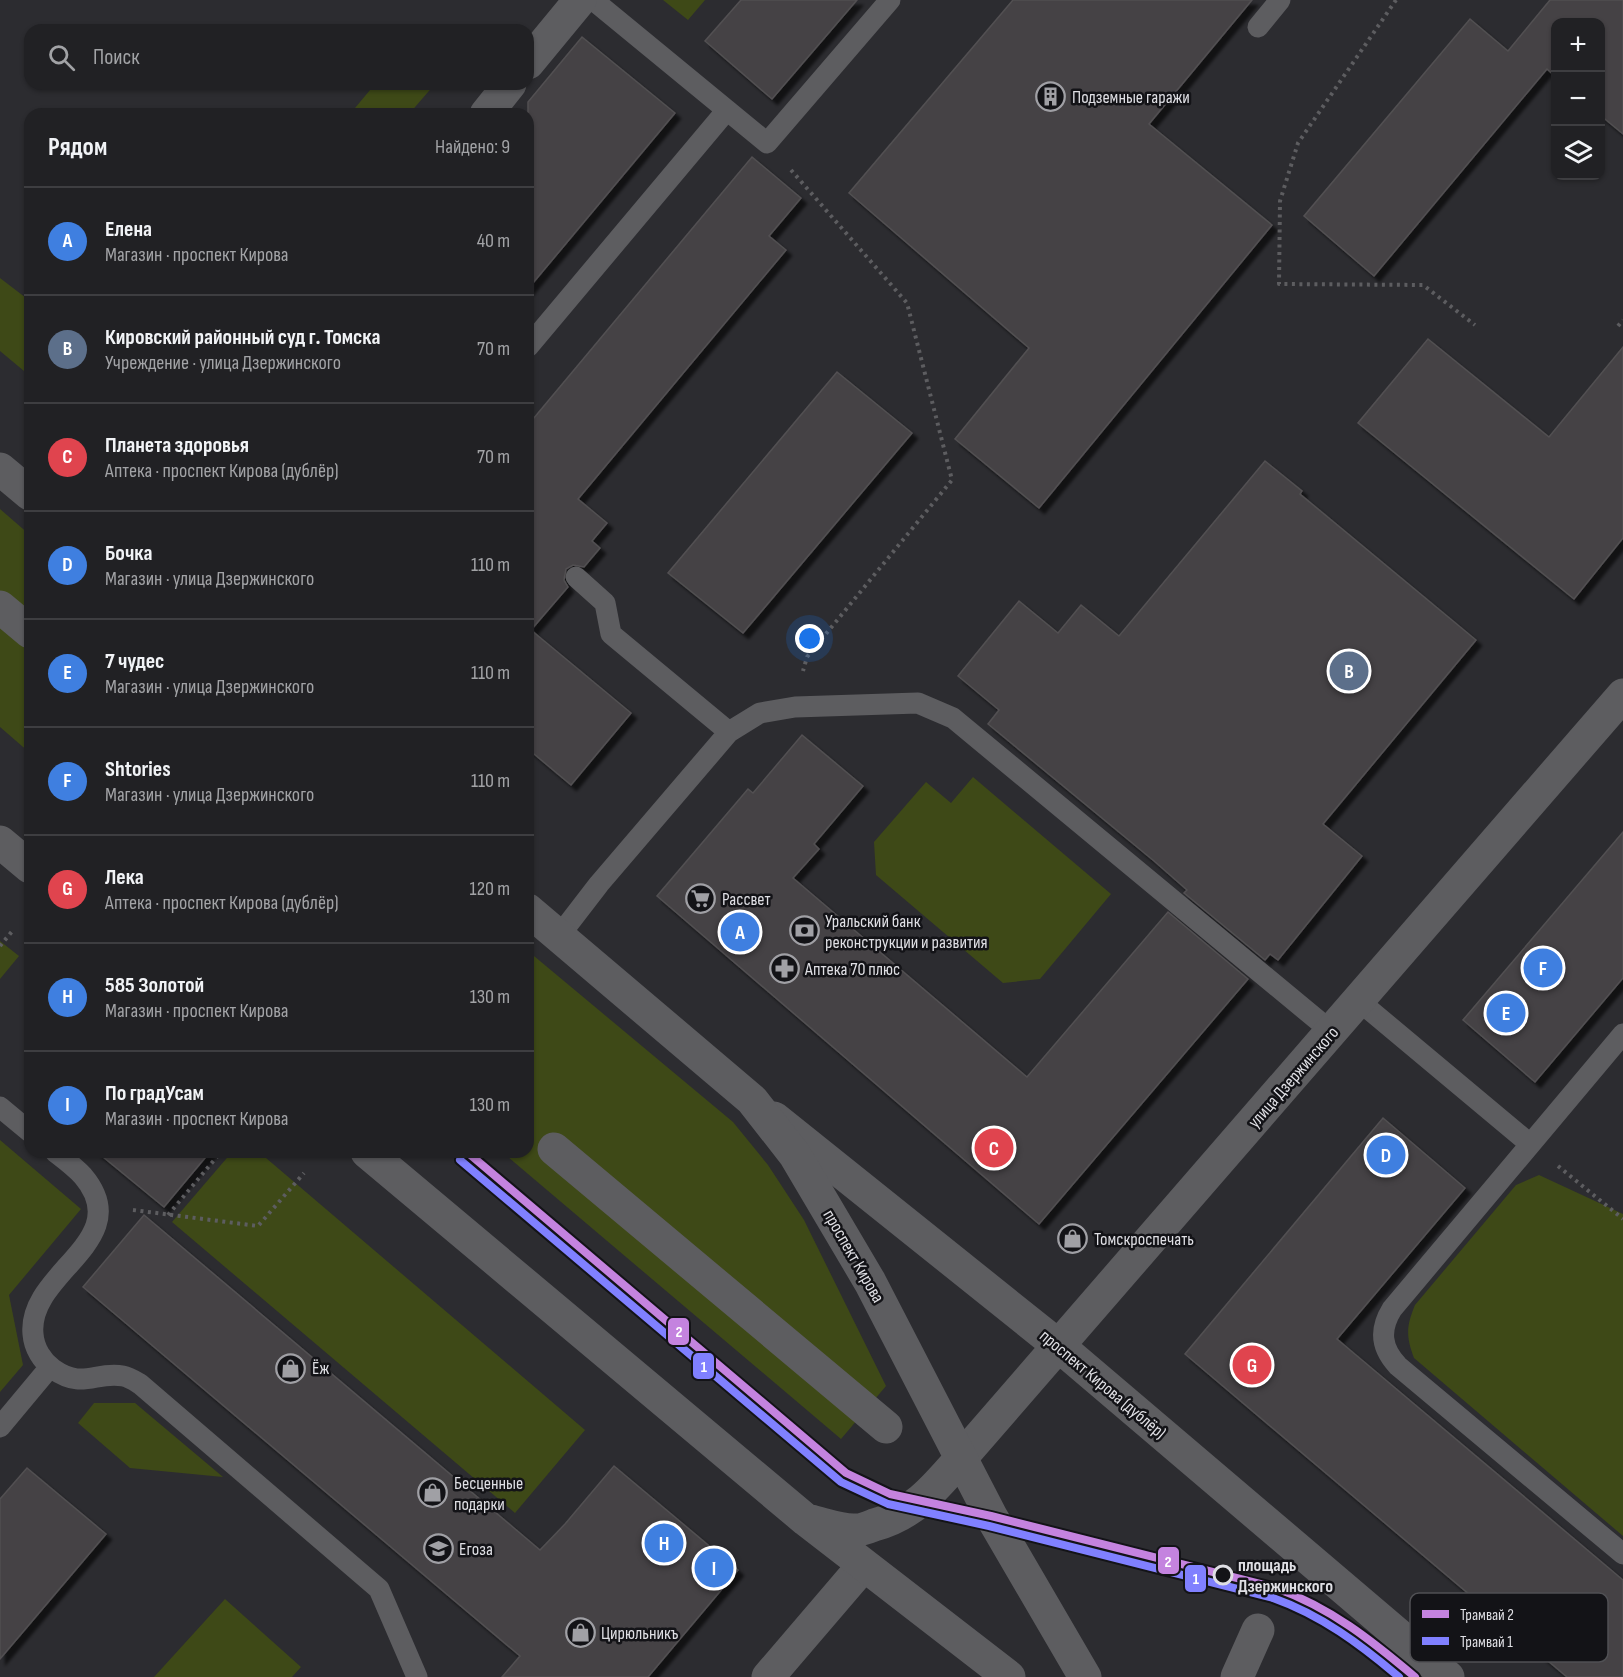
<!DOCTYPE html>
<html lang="ru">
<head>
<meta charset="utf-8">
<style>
  :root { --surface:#212124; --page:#2d2e31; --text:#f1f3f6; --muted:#a2a3a6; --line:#3e3e41; --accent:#0b8043 }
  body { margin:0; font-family:"Sofia Sans Condensed",sans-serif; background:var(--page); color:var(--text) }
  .controls { position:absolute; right:18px; top:18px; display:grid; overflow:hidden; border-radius:12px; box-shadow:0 2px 4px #0004 }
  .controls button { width:54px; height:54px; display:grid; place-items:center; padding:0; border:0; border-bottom:2px solid var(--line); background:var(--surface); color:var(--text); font:30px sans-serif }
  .you { position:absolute; left:810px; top:639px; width:21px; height:21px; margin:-15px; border:4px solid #fff; border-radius:50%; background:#1a73e8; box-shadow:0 0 0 9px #1a73e833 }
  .badge { display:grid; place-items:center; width:39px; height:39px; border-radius:50%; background:var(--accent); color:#fff; font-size:20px; font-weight:700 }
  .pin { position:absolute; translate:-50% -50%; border:3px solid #fff; box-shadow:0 2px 6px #0006 }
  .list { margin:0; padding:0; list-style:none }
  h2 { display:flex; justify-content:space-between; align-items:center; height:78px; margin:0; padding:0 24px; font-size:26px }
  h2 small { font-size:20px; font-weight:400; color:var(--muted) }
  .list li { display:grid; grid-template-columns:39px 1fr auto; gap:18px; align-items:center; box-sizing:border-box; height:108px; padding:0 24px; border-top:2px solid var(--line) }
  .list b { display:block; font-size:22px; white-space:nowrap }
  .list p { margin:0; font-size:20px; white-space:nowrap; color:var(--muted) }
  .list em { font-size:20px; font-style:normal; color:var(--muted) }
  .icon { flex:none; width:33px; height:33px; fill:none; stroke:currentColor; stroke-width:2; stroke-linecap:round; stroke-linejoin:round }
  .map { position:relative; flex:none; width:1623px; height:1677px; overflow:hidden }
  .search { position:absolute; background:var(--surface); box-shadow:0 2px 4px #0004; left:24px; top:24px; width:510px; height:66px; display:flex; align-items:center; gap:15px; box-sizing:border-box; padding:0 21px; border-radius:18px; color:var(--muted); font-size:22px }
  .panel { position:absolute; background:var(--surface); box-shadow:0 2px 4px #0004; left:24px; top:108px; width:510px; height:1050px; border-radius:18px }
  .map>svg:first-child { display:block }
  .green { fill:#3e4917 }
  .building { fill:#454345; stroke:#525052; stroke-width:1.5; filter:url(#shadow) }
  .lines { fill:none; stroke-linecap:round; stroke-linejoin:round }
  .path { stroke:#5d5d60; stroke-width:4; stroke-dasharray:3 4.5; stroke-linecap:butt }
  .lane { stroke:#5d5d60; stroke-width:21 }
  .street { stroke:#5d5d60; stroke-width:33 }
  .secondary { stroke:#5d5d60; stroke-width:33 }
  .tram-1-casing { stroke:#131317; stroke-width:12 }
  .tram-2-casing { stroke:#131317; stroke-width:12 }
  .tram-1 { stroke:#c483df; stroke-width:8 }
  .tram-2 { stroke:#8080ff; stroke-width:8 }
  .stop-dot { fill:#131317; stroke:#dfdfe4; stroke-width:3 }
  .labels { text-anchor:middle; stroke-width:5; stroke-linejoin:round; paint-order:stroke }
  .poi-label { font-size:18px; fill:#dfdfe4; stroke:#131317; text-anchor:start }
  .street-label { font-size:18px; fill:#dfdfe4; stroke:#131317 }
  .stop-label { font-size:18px; font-weight:bold; fill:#dfdfe4; stroke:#131317; text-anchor:start }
  .key { fill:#131317; stroke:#505054; stroke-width:1.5 }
  .key-label { font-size:16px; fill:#dfdfe4 }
  .line-badge { stroke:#131317; stroke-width:2 }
  .badge-label { font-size:16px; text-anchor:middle; font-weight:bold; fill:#fff }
</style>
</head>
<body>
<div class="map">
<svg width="1623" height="1677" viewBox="0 0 1623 1677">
  <defs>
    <filter id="shadow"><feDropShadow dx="5.5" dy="5.5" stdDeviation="1.5" flood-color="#0009"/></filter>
  </defs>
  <rect width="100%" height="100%" fill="#2c2c30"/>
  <path class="green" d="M663,0H705L688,20Z
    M375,84H435L409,114H350Z
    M0,278L30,301V376L0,351Z
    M0,509L30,535V753L0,727Z
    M973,777L1111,894L1040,979L1003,983L876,875L874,842L926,782L951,803Z
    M0,941L19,956L0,979Z
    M528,951L733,1122L768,1165L804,1220L886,1386L841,1439L502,1152H528Z
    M0,1140L81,1209L9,1295L23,1365L0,1392Z
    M232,1152H259L585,1430L515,1513L172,1222Z
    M1539,1175L1623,1214V1536L1414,1358C1406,1336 1406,1327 1415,1305L1516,1185Z
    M94,1403H135L223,1477L130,1468L78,1423Z
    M225,1599L301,1667L292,1677H154Z"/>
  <path class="building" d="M741,0H857L772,99L705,41Z
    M1013,0H1252L1149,124L1272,225L1039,508L955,439L1029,348L849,193Z
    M1550,0H1623V134L1600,115V22H1556V77L1547,69L1374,276L1304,216L1470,19L1508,51Z
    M582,37L675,113L528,289V102Z
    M752,157L801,198L769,236L786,250L578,499L607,523L592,541L600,548L584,567L573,565L566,569L564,580L568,587L531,630L631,713L571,785L528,749V425Z
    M1428,339L1549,437L1623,347V538L1574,599L1358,423Z
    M837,372L912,433L743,633L668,573Z
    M1265,461L1302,491L1300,494L1476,640L1323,824L1362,856L1278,960L1270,954L1265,960L1184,893L1187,890L1154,861L988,724L999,710L958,676L1019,601L1058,633L1081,605L1119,636Z
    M802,735L863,786L814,844L819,849L793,878L1027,1077L1168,912L1248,979L1039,1224L657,896L748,789L753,793Z
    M1623,832V978L1535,1082L1463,1020Z
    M1383,1118L1465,1188L1337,1339L1623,1580V1677H1567L1185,1354Z
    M97,1152H210L164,1207Z
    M144,1215L540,1550L565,1524L614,1466L738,1570L648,1677H502L520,1656L83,1287Z
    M27,1468L106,1534L0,1659V1499Z"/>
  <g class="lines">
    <path class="path" d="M1396,0L1298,143L1280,201L1279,284L1423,285L1475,325
      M791,170L907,303L952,480L807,657L803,671
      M1618,326L1623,320
      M0,946L14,929
      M1558,1166L1623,1219
      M133,1210L258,1226L304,1173
      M168,1215L221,1152"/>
    <path class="lane" d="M593,0L767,143L890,0
      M1258,27L1280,0
      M528,347L727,110
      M576,577L605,603L611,634L729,732
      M559,936L599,884L729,732L760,713L795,707L918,703L953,718L1332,1032
      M1359,1001L1530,1144
      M1623,1034L1392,1309C1379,1330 1381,1348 1398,1366L1623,1554
      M0,1107L30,1132
      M55,1152C64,1159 75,1167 83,1176C138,1241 27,1272 33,1334C34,1348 42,1361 53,1369C83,1390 95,1371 123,1376C129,1377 135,1381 140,1384L379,1589L417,1677
      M0,1427L50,1367"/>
    <path class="street" d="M528,63L580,0
      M486,114L510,84
      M0,607L30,632
      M774,1118L1060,1347L1448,1677
      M554,1149L886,1427
      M961,1458L1623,695
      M768,1677L863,1566
      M1237,1677L1258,1630"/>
    <path class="secondary" d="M0,469L30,494
      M0,842L30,867
      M528,910L752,1100L795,1155L870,1282L991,1516L1085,1677
      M367,1152L806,1520L1009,1677
      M810,1521C824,1524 842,1531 856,1530C862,1530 869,1527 874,1525C913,1515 936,1487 961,1458"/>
    <defs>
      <path id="tram-1" d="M467,1152L846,1473L890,1494L991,1516L1276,1588C1331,1608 1371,1640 1415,1677"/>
      <path id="tram-2" d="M460,1160L841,1482L888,1504L989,1526L1273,1598C1321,1615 1360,1644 1399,1677"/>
    </defs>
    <use href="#tram-1" class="tram-1-casing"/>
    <use href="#tram-2" class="tram-2-casing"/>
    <use href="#tram-1" class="tram-1"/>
    <use href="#tram-2" class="tram-2"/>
  </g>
  <defs>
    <symbol id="building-ring" viewBox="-11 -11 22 22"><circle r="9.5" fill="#131317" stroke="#a0a0a5" stroke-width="1.5"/><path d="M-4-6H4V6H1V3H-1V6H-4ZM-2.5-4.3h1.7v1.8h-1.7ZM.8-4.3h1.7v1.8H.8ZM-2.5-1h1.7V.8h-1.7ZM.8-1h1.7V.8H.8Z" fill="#a0a0a5"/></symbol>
    <symbol id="supermarket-ring" viewBox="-11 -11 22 22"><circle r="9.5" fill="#131317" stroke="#a0a0a5" stroke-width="1.5"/><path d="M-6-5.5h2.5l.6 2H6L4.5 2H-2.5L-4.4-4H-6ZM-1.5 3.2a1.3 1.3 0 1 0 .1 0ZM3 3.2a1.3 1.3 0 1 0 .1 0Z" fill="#a0a0a5"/></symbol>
    <symbol id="bank-ring" viewBox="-11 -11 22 22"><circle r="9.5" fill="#131317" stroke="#a0a0a5" stroke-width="1.5"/><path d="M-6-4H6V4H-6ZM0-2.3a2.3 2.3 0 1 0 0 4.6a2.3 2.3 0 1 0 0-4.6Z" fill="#a0a0a5"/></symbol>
    <symbol id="pharmacy-ring" viewBox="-11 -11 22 22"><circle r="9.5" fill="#131317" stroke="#a0a0a5" stroke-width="1.5"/><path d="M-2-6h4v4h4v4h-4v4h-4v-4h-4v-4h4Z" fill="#a0a0a5"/></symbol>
    <symbol id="shop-ring" viewBox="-11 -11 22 22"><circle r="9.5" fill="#131317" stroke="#a0a0a5" stroke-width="1.5"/><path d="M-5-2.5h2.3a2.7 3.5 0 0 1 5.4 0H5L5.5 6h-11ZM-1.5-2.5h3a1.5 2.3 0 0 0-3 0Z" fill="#a0a0a5"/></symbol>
    <symbol id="school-ring" viewBox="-11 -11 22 22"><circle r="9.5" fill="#131317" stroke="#a0a0a5" stroke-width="1.5"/><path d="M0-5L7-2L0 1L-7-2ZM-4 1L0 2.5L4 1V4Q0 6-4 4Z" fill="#a0a0a5"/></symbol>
  </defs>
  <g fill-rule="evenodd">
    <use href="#building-ring" x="1034" y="80" width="33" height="33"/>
    <use href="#supermarket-ring" x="684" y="882" width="33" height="33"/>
    <use href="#bank-ring" x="788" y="914" width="33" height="33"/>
    <use href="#pharmacy-ring" x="768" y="952" width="33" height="33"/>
    <use href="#shop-ring" x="1056" y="1222" width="33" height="33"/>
    <use href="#shop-ring" x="274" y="1352" width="33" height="33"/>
    <use href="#shop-ring" x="416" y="1476" width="33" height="33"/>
    <use href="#school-ring" x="422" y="1532" width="33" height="33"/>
    <use href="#shop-ring" x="564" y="1616" width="33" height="33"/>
  </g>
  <circle class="stop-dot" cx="1223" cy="1575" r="9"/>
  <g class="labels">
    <g class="poi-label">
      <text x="1072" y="103">Подземные гаражи</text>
      <text x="722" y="905">Рассвет</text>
      <text x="825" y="927">Уральский банк<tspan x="825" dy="21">реконструкции и развития</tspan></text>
      <text x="805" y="975">Аптека 70 плюс</text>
      <text x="1094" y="1245">Томскроспечать</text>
      <text x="312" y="1374">Ёж</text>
      <text x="454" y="1489">Бесценные<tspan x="454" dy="21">подарки</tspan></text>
      <text x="459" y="1555">Егоза</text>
      <text x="601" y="1639">Цирюльникъ</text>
    </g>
    <g class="street-label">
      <text transform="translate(1293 1077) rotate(-49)" y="6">улица Дзержинского</text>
      <text transform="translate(854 1256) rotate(60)" y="6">проспект Кирова</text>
      <text transform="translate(1103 1384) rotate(40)" y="6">проспект Кирова (дублёр)</text>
    </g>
    <g class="stop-label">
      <text x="1238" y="1571">площадь<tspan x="1238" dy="21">Дзержинского</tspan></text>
    </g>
  </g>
  <rect x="1410" y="1593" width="198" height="69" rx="9" class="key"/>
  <rect x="1422" y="1610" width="27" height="8" fill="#c483df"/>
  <rect x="1422" y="1637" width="27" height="8" fill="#8080ff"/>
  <g class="key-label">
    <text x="1460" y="1620">Трамвай 2</text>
    <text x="1460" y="1647">Трамвай 1</text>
  </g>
  <g class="line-badge">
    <rect x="667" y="1317" width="23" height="29" rx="6" fill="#c483df"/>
    <rect x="692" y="1352" width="23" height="28" rx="6" fill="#8080ff"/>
    <rect x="1157" y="1546" width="23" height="29" rx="6" fill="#c483df"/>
    <rect x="1184" y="1564" width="23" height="29" rx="6" fill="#8080ff"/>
  </g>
  <g class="badge-label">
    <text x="679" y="1337">2</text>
    <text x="704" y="1372">1</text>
    <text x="1168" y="1567">2</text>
    <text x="1196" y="1584">1</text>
  </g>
</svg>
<div class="controls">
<button>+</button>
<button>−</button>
<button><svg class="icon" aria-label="layers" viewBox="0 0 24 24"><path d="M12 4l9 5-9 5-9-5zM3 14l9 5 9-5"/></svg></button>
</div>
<div class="you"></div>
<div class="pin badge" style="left:740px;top:932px;background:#3f7fe0">A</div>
<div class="pin badge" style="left:1349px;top:671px;background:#5c6f8a">B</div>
<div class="pin badge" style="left:994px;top:1148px;background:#e0444e">C</div>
<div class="pin badge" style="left:1386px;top:1155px;background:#3f7fe0">D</div>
<div class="pin badge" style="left:1506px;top:1013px;background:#3f7fe0">E</div>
<div class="pin badge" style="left:1543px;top:968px;background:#3f7fe0">F</div>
<div class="pin badge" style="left:1252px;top:1365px;background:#e0444e">G</div>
<div class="pin badge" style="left:664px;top:1543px;background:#3f7fe0">H</div>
<div class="pin badge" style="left:714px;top:1568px;background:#3f7fe0">I</div>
<div class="search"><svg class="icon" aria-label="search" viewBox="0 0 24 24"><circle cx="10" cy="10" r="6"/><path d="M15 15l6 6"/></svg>Поиск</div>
<section class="panel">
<h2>Рядом<small>Найдено: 9</small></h2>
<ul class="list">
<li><span class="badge" style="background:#3f7fe0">A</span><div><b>Елена</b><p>Магазин · проспект Кирова</p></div><em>40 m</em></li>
<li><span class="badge" style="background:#5c6f8a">B</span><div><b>Кировский районный суд г. Томска</b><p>Учреждение · улица Дзержинского</p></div><em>70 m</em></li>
<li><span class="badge" style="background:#e0444e">C</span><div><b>Планета здоровья</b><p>Аптека · проспект Кирова (дублёр)</p></div><em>70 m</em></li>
<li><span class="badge" style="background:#3f7fe0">D</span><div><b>Бочка</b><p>Магазин · улица Дзержинского</p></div><em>110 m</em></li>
<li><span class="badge" style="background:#3f7fe0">E</span><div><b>7 чудес</b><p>Магазин · улица Дзержинского</p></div><em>110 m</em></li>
<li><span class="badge" style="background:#3f7fe0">F</span><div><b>Shtories</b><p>Магазин · улица Дзержинского</p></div><em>110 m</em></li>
<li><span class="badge" style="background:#e0444e">G</span><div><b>Лека</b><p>Аптека · проспект Кирова (дублёр)</p></div><em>120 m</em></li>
<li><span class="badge" style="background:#3f7fe0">H</span><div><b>585 Золотой</b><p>Магазин · проспект Кирова</p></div><em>130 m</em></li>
<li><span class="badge" style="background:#3f7fe0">I</span><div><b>По градУсам</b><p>Магазин · проспект Кирова</p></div><em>130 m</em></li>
</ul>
</section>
</div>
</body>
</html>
